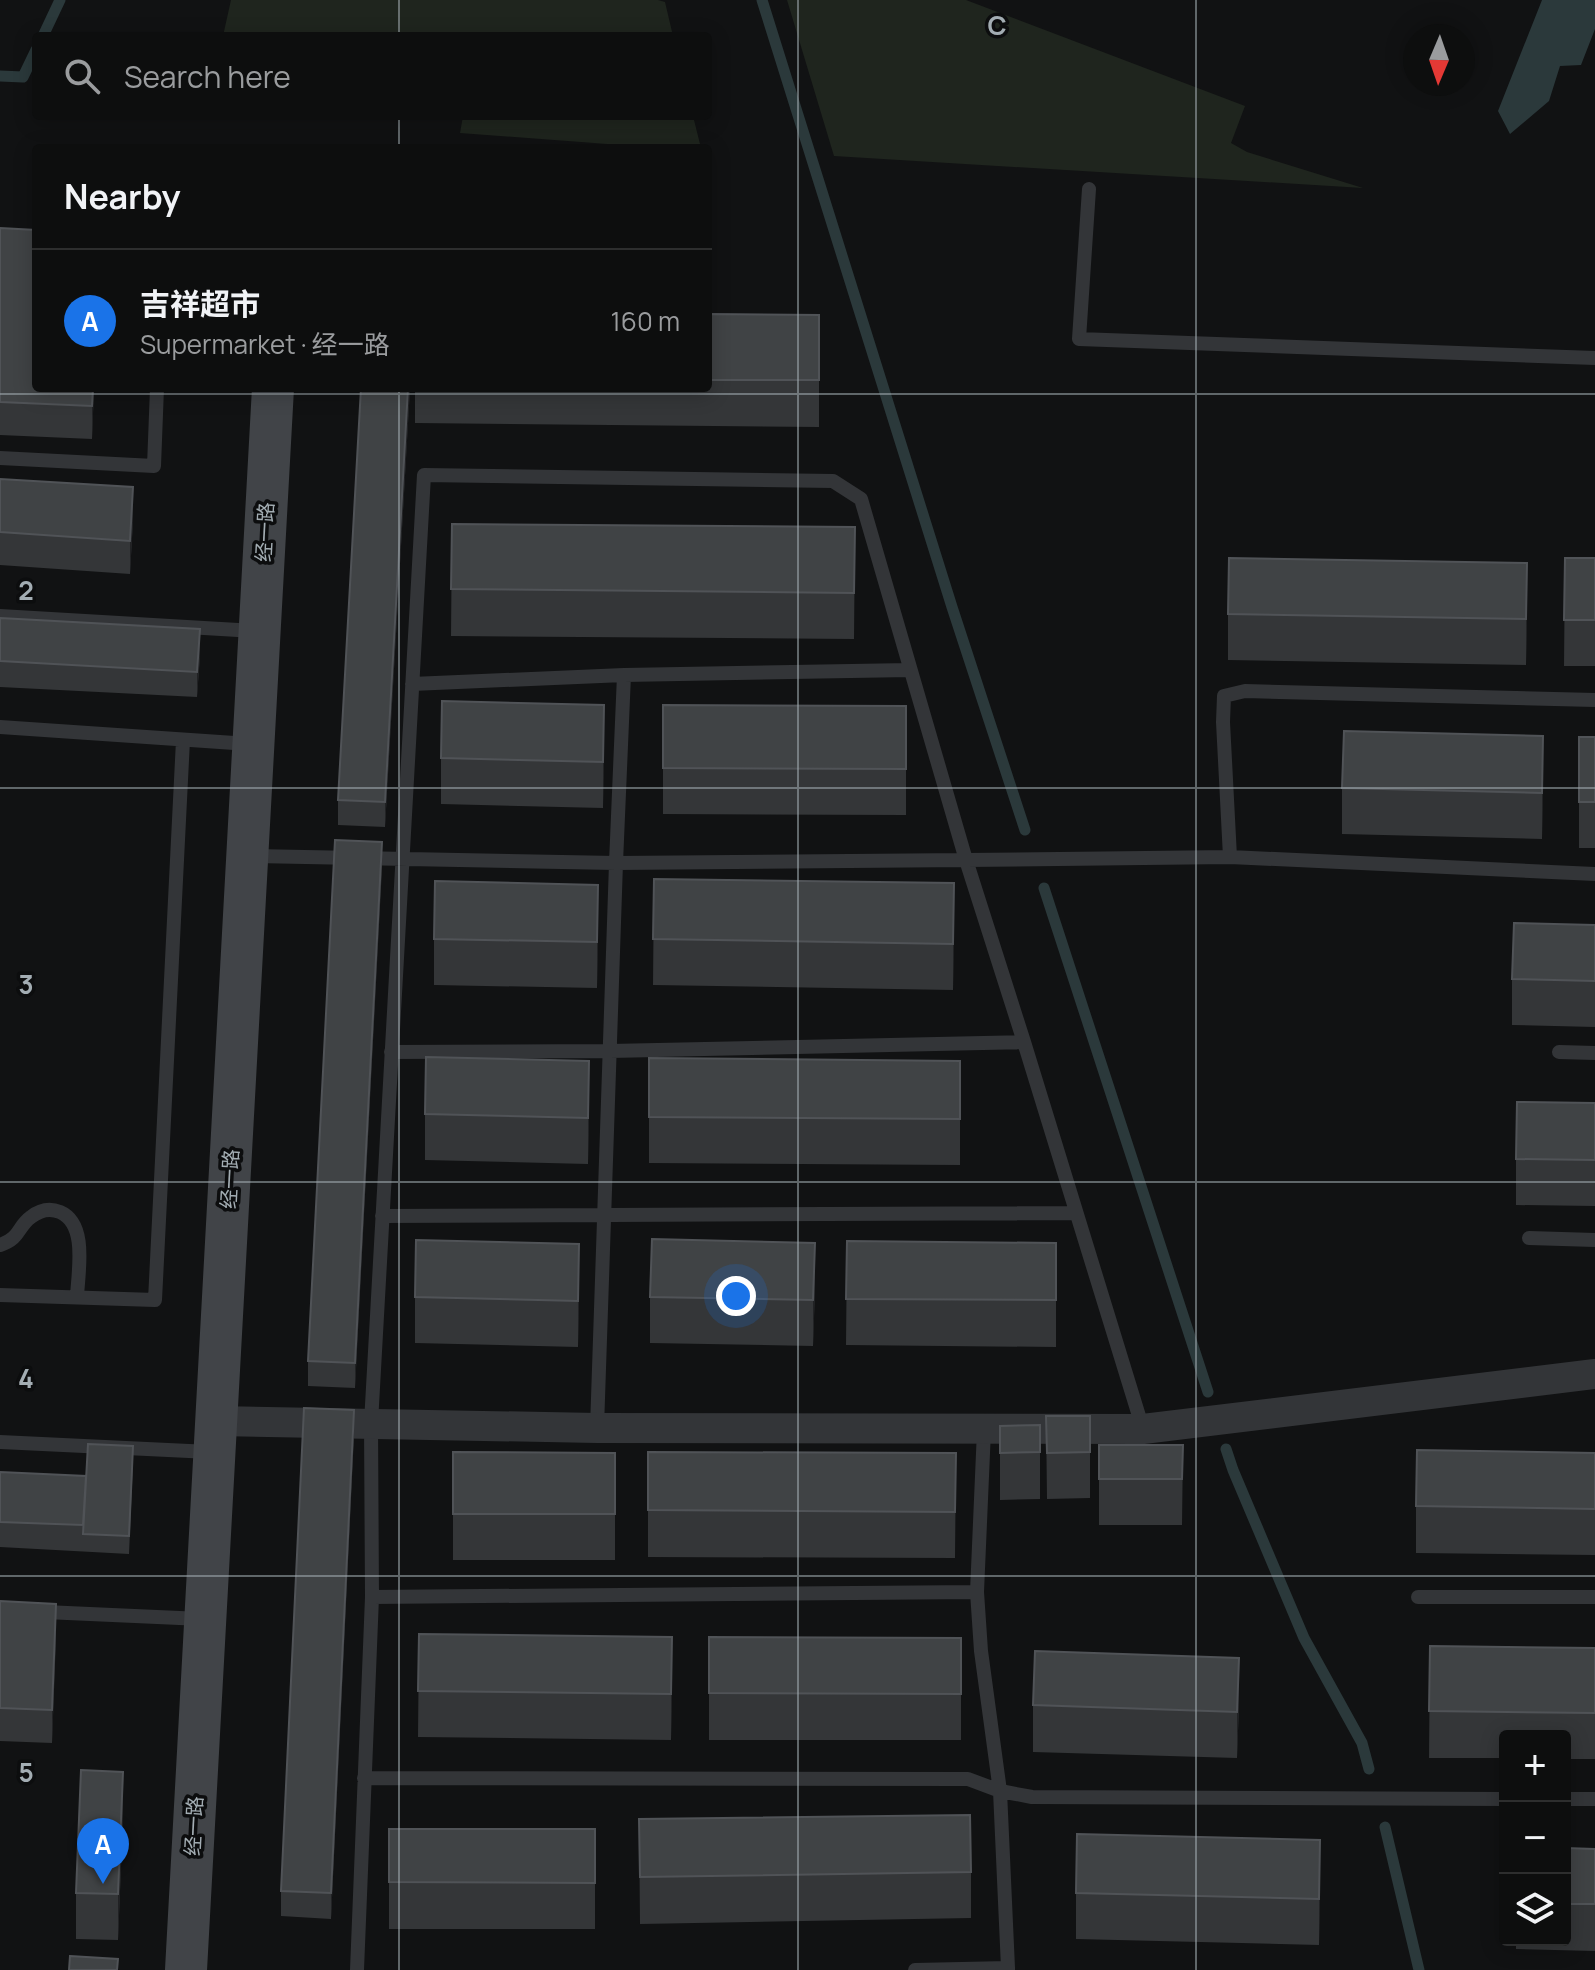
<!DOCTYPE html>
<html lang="en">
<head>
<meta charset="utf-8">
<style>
  :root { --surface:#0d0e0e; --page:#161717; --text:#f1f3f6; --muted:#9a9c9e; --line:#2d2e2e; --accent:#1a73e8 }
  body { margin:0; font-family:Manrope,"Noto Sans SC",sans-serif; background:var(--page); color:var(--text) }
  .controls { position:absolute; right:24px; bottom:24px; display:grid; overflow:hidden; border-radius:8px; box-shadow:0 4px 20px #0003 }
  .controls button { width:72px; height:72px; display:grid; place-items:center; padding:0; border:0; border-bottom:2px solid var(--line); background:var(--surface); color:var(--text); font:40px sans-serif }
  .compass { position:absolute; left:1403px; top:24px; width:72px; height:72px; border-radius:50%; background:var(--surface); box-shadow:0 4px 20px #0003; rotate:182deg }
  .you { position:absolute; left:736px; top:1296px; width:28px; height:28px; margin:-20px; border:6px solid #fff; border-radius:50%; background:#1a73e8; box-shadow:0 0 0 12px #1a73e833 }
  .badge { display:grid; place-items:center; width:52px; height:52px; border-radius:50%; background:var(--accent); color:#fff; font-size:26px; font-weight:700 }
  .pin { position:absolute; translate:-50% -66px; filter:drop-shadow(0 2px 4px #0008) }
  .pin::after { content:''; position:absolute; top:42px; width:28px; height:24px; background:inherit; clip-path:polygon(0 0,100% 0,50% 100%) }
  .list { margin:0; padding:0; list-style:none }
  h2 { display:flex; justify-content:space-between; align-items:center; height:104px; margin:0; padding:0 32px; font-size:34px }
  h2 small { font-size:26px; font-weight:400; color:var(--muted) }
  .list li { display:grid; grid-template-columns:52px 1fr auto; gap:24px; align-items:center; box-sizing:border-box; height:144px; padding:0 32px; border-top:2px solid var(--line) }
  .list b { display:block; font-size:30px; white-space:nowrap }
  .list p { margin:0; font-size:26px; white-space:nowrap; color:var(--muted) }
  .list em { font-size:26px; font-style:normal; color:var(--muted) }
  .icon { flex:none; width:44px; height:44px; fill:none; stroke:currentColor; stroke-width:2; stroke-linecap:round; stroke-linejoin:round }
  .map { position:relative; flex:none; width:1595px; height:1970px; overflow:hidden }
  .search { position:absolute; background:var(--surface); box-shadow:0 4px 20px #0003; left:32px; top:32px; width:680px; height:88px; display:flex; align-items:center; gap:20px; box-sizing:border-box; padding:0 28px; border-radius:8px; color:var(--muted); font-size:30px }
  .panel { position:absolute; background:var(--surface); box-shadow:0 4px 20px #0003; left:32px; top:144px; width:680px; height:248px; border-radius:8px }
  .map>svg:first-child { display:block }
  .green { fill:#1f251e }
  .water { fill:#2b393b }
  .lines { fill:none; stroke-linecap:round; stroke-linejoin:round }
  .stream { stroke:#2b393b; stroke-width:11 }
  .lane { stroke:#333538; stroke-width:14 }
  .street { stroke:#333538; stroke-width:30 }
  .secondary { stroke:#414448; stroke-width:42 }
  .wall { fill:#343638 }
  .shaded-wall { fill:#212224 }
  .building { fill:#404345; stroke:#505357; stroke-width:2 }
  .grid { fill:none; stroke:#a3adb3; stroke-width:2; stroke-opacity:0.55 }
  .labels { text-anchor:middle; stroke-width:7; stroke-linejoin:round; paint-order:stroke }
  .street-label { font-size:20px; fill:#a3adb3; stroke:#0c0d0e }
  .grid-label { font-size:26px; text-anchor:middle; font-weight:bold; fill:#a3adb3; stroke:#0c0d0e; stroke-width:7; stroke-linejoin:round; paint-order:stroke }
</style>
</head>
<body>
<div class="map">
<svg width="1595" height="1970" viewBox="0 0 1595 1970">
  <rect width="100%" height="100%" fill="#111213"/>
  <path class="green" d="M231,0H658L665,2L673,36H223Z
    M787,0H966L1245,106L1231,143L1247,152L1363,188L834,156Z
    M463,116H693L701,148H660L460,133Z"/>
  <path class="water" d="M1542,0H1595V29L1581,65L1560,66L1549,101L1510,134L1498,111Z"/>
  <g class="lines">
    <path class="stream" d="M762,0L952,607L1025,830
      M43,36L60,0
      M0,76L23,77L36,50
      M1044,888L1208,1392
      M1226,1449L1233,1470L1304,1638L1362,1743L1369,1769
      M1385,1827L1419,1970"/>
    <path class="lane" d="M1089,189L1079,339L1595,358
      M0,458L154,466L157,388
      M0,616L255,631
      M412,684L624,675L910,670
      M0,727L249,744
      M251,856L616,863L966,860L1024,1042L1143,1429
      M1230,857L1223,722L1224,696L1245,691L1595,700
      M391,1052L610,1051L1024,1042
      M1559,1052L1595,1053
      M382,1216L1075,1213
      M1529,1238L1595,1240
      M0,1245C21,1238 17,1227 31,1217C40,1210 50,1208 60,1212C88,1224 78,1272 77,1297
      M0,1295L155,1300L183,740
      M597,1428L616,863L624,675
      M0,1442L210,1452
      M977,1592L984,1430
      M1418,1597H1595
      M0,1610L202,1619
      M364,1778L968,1779L1000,1791L981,1651L977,1592L372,1597
      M1565,1799H1595
      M1008,1968L1000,1791L1032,1797L1505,1799
      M357,1970L372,1597L371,1423L424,475L833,481L861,499L966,860L1230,857L1595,874
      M915,1970L1008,1968V1970"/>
    <path class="street" d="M216,1421L597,1428L1143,1429L1595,1374"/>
    <path class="secondary" d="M186,1970L273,388"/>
  </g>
  <path class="wall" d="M0,228L94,388L92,439L0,435Z
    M708,314L819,315V427L415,423V388H708Z
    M361,388H410L385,827L338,825V800Z
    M0,479L133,520L130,574L0,565Z
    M452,524L855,527L854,639L451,636Z
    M1565,558H1595V666H1564Z
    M1527,609L1526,665L1228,660V614Z
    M0,618L200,655L197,697L0,687Z
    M663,705L906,706V815L663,814Z
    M1579,737H1595V848H1579Z
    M604,751L603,808L441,804V758Z
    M1543,782L1542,839L1342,834V788Z
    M382,867L355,1388L308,1386V1361Z
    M654,879L954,929L953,990L653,985Z
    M1595,925V1027L1512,1025V979Z
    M598,931L597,988L434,985V939Z
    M649,1058L960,1061V1165L649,1163Z
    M1595,1103V1206L1516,1205V1159Z
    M589,1107L588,1164L425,1160V1114Z
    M847,1241L1056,1243V1347L846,1345Z
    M815,1289L813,1346L650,1343V1297Z
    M579,1290L578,1347L415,1343V1297Z
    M1046,1416H1090V1498L1047,1499Z
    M1040,1425V1499L1000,1500V1426Z
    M354,1435L331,1919L281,1916V1891Z
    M1099,1445H1183L1182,1525H1099Z
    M453,1452L615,1453V1560H453Z
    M648,1452L956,1453L955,1558L648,1557Z
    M1595,1453V1555L1416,1553V1506Z
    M133,1463L129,1554L0,1547V1472L86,1476Z
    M0,1601L56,1637L52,1743L0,1741Z
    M419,1634L672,1683L671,1740L418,1737Z
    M709,1637L961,1638V1740H709Z
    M1430,1646L1595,1648V1759H1565V1736H1505V1758H1429Z
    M1239,1704L1237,1758L1033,1752V1705Z
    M123,1818L118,1940L76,1939V1893Z
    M639,1819L971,1872V1918L640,1924Z
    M389,1829H595V1929H389Z
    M1565,1848L1595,1849V1951L1516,1949V1940H1565Z
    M1320,1886L1319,1945L1076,1939V1893Z"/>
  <path class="shaded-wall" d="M93,388H94L92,439V406Z
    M408,388H410L385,827V802Z
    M133,487V520L130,574V541Z
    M1527,563V609L1526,665V619Z
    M200,629V655L197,697V672Z
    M604,705V751L603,808V762Z
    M1543,736V782L1542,839V793Z
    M382,842V867L355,1388V1363Z
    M954,883V929L953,990V944Z
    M598,885V931L597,988V942Z
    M589,1061V1107L588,1164V1118Z
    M815,1243V1289L813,1346V1300Z
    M579,1244V1290L578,1347V1301Z
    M354,1410V1435L331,1919V1893Z
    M56,1604V1637L52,1743V1710Z
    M672,1637V1683L671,1740V1694Z
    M1239,1658V1704L1237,1758V1712Z
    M123,1772V1818L118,1940V1894Z
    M1320,1840V1886L1319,1945V1899Z"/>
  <path class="building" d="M0,228L36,230V388H93L92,406L0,402Z
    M708,314L819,315V380H708Z
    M361,388H408L385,802L338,800Z
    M0,479L133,487L130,541L0,532Z
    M452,524L855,527L854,593L451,589Z
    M1229,558L1527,563L1526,619L1228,614Z
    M1565,558H1595V620H1564Z
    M0,618L200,629L197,672L0,661Z
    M442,701L604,705L603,762L441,758Z
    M663,705L906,706V769L663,768Z
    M1344,731L1543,736L1542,793L1342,788Z
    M1579,737H1595V802H1579Z
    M335,840L382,842L355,1363L308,1361Z
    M654,879L954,883L953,944L653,939Z
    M435,881L598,885L597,942L434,939Z
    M1514,923L1595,925V981L1512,979Z
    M426,1057L589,1061L588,1118L425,1114Z
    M649,1058L960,1061V1119L649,1117Z
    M1517,1102L1595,1103V1160L1516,1159Z
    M652,1239L815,1243L813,1300L650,1297Z
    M416,1240L579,1244L578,1301L415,1297Z
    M847,1241L1056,1243V1300L846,1299Z
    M304,1408L354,1410L331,1893L281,1891Z
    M1046,1416H1090V1452L1047,1453Z
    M1040,1425V1452L1000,1453V1426Z
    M88,1444L133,1446L129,1536L83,1534Z
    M1099,1445H1183L1182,1479H1099Z
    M1417,1450L1595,1453V1509L1416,1506Z
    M453,1452L615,1453V1514H453Z
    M648,1452L956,1453L955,1512L648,1510Z
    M0,1472L86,1476L83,1525L0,1522Z
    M0,1601L56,1604L52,1710L0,1708Z
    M419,1634L672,1637L671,1694L418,1691Z
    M709,1637L961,1638V1694L709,1693Z
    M1430,1646L1595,1648V1713L1429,1711Z
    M1035,1651L1239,1658L1237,1712L1033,1705Z
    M81,1770L123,1772L118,1894L76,1893Z
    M970,1815L971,1872L640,1877L639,1819Z
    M389,1829H595V1883L389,1882Z
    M1077,1834L1320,1840L1319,1899L1076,1893Z
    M1565,1848L1595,1849V1904H1565Z
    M70,1956L118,1959L117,1970H69Z"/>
  <path class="grid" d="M399,0V36M798,0V1970M1196,0V1970M399,116V148M399,388V1970M0,394H1595M0,788H1595M0,1182H1595M0,1576H1595"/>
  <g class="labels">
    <g class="street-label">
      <text transform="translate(265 532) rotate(-87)" y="7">经一路</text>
      <text transform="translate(230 1179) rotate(-87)" y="7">经一路</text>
      <text transform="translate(194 1826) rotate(-87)" y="7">经一路</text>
    </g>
  </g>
  <g class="grid-label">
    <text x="997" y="35">C</text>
    <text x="26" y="600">2</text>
    <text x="26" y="994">3</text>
    <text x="26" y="1388">4</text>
    <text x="26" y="1782">5</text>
  </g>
</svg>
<div class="controls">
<button>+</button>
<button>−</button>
<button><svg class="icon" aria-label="layers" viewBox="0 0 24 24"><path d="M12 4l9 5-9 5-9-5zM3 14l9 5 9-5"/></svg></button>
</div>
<svg class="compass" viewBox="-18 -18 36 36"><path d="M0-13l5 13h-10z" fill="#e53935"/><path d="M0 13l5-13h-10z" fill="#9a9c9e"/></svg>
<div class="you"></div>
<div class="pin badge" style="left:103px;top:1884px">A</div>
<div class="search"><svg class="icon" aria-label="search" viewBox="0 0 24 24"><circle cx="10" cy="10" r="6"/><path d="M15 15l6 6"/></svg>Search here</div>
<section class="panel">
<h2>Nearby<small></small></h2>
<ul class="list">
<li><span class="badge">A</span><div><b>吉祥超市</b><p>Supermarket · 经一路</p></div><em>160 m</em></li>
</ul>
</section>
</div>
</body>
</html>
